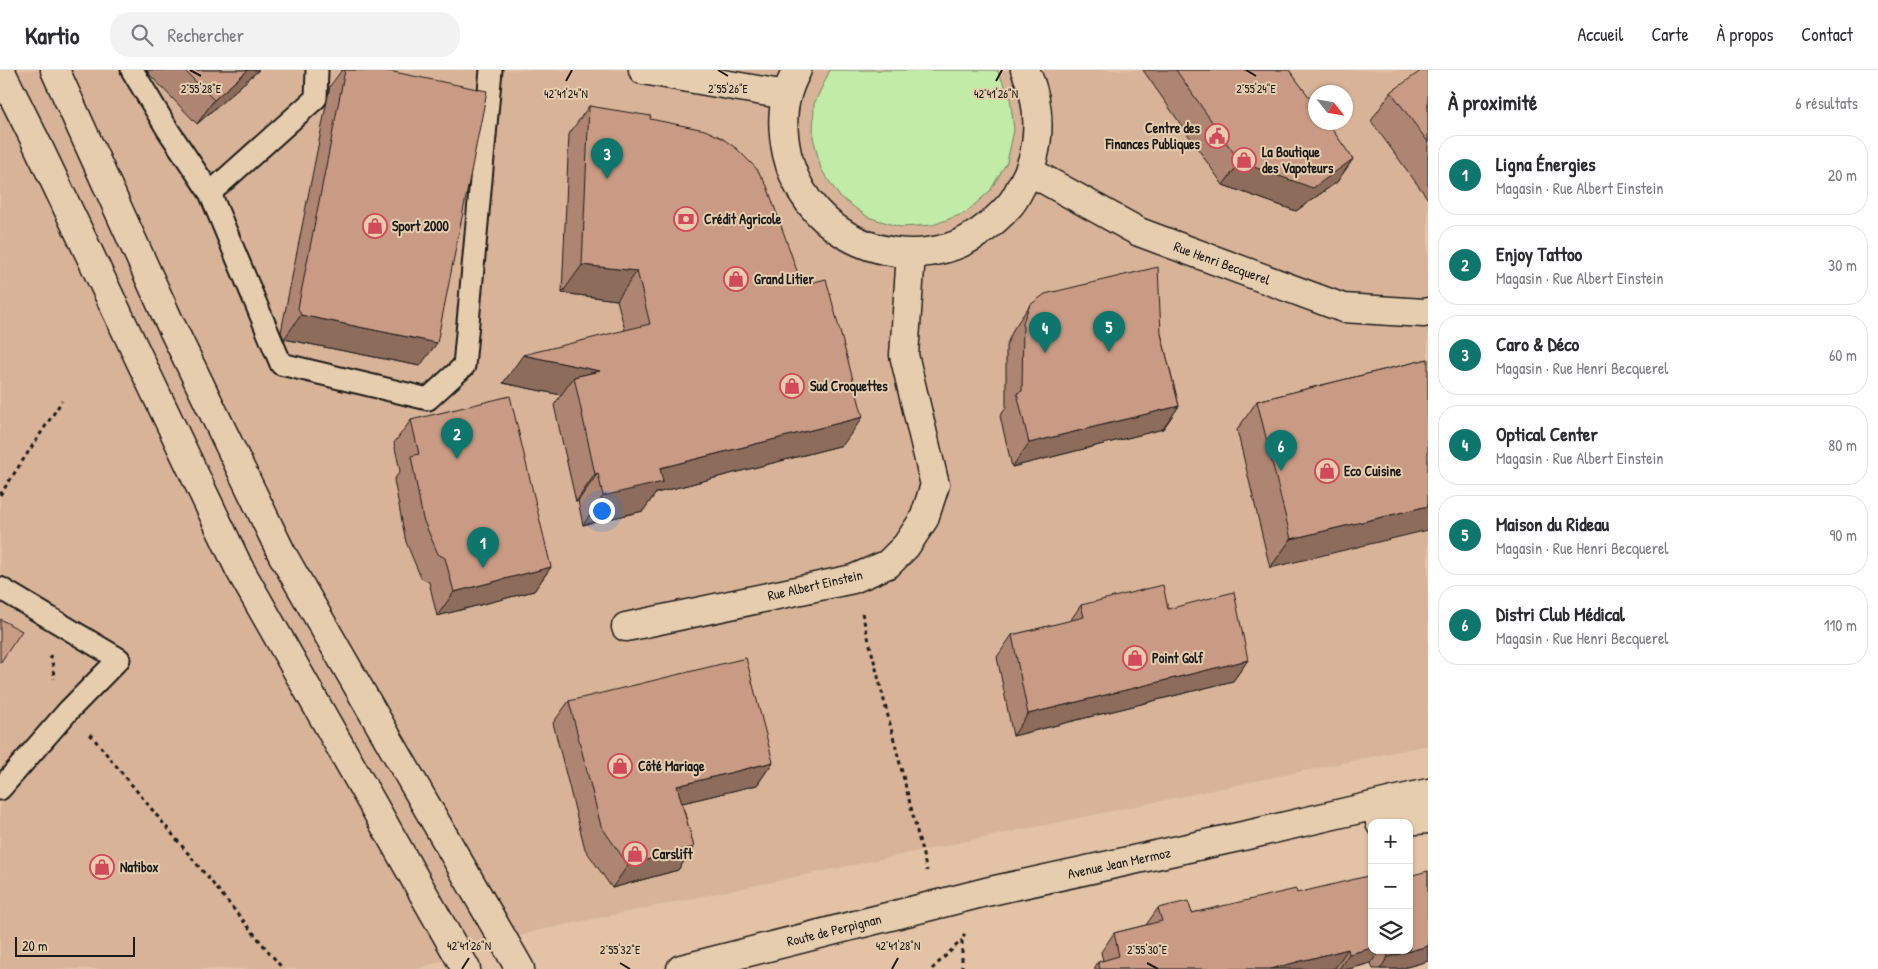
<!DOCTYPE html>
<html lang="fr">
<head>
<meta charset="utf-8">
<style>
  :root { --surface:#fff; --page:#f2f2f3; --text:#2b2b33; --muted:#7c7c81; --line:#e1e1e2; --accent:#0f766e }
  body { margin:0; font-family:"Patrick Hand",sans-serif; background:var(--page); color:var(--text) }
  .controls { position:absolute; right:15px; bottom:15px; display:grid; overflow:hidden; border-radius:10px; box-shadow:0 1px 4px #0004 }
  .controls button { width:45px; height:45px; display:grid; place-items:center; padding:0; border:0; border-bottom:1px solid var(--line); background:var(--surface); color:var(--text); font:25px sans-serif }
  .compass { position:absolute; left:1308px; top:15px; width:45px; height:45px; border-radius:50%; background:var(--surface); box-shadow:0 1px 4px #0004; rotate:121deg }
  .scale { position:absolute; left:15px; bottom:12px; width:120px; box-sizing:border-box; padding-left:5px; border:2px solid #1c1c1c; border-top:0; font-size:14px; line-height:18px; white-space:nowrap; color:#1c1c1c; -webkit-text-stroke:4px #e6cdae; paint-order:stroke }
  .you { position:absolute; left:601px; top:440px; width:18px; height:18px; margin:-12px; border:4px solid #fff; border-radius:50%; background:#1a73e8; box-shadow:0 0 0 8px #1a73e833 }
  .badge { display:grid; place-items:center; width:32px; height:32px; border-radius:50%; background:var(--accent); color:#fff; font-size:16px; font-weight:700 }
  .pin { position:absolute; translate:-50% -41px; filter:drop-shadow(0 1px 2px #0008) }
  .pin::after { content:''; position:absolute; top:26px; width:18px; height:15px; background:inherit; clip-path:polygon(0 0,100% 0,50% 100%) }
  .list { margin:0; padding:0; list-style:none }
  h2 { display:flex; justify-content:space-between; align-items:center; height:65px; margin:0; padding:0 20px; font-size:21px }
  h2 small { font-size:16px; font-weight:400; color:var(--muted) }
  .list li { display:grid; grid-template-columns:32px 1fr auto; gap:15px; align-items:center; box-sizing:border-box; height:80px; margin:0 10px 10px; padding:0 10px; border:1px solid var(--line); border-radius:20px }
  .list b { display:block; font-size:19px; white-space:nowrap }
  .list p { margin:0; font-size:16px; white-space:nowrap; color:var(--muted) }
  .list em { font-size:16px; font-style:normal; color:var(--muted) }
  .icon { flex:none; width:28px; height:28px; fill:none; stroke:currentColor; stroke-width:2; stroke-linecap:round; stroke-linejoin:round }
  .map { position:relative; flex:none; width:1428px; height:899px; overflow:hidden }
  header { display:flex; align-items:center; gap:30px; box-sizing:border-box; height:70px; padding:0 25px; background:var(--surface); border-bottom:1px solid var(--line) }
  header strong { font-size:24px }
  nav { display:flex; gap:28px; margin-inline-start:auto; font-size:18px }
  .search { width:350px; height:45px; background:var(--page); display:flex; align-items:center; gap:12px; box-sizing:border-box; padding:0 18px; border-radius:20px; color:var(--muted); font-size:19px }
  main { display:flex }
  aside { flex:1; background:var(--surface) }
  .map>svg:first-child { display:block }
  .built { fill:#d8b398; fill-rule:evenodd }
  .grass { fill:#c1eba7; stroke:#6e8462 }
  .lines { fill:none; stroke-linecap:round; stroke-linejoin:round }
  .lane-casing { stroke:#1c1c1c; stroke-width:25 }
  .street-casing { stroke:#1c1c1c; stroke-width:31 }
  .secondary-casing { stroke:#1c1c1c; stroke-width:31 }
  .path { stroke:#1c1c1c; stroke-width:3; stroke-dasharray:4 4; stroke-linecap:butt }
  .lane { stroke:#e6cdae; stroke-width:21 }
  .street { stroke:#e6cdae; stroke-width:28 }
  .secondary { stroke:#e6cdae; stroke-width:28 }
  .wall { fill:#ae8572; stroke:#1c1c1c }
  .shaded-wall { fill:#8d6c5c; stroke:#1c1c1c }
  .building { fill:#ca9b84; stroke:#1c1c1c }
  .ticks { fill:none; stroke:#1c1c1c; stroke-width:2 }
  .labels { text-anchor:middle; stroke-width:4; stroke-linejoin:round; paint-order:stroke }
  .poi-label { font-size:14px; font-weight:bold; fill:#1c1c1c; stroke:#e6cdae; text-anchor:start }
  .street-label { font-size:14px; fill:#1c1c1c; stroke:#e6cdae }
  .ticks-label { font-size:12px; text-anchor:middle; fill:#1c1c1c; stroke:#e6cdae; stroke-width:4; stroke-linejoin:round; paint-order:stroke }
</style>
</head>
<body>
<header>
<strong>Kartio</strong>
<div class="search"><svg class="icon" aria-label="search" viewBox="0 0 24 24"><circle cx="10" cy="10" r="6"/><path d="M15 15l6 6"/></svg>Rechercher</div>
<nav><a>Accueil</a><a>Carte</a><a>À propos</a><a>Contact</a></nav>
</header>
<main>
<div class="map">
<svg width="1428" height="899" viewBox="0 0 1428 899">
  <rect width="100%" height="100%" fill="#e3c2a5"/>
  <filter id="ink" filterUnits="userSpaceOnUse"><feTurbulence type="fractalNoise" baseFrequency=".02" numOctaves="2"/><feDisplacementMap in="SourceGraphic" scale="10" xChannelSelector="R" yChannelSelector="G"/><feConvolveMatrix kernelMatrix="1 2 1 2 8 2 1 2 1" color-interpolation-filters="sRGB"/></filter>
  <g filter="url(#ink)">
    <path class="built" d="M0,0H1428V675L536,861L417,899H0ZM1316,22H1346V52H1316Z"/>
    <path class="grass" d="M830,0H997L1010,27L1014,60L1007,92L990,121L965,143L933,155L900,157L868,147L840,127L821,99L813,67L814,34Z"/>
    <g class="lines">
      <defs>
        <path id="lane" d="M132,0L168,60L210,123L281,294L428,329L464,296L491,0
          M210,123L316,28L317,0
          M0,518L119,589L69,640L0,719"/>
        <path id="street" d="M643,0L786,25
          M797,0C793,8 789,16 787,25C781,44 783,65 787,84C803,156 877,198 947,178C970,172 994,153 1009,136C1015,130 1019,120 1023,113C1042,79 1042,35 1025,0
          M1029,101L1139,162L1343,238L1424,243L1428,242
          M626,557L853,509L888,494L906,476L924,449L935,415L904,285L911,184"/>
        <path id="secondary" d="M0,0L37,74L239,498L466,899
          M55,0L168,249L282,484L520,899
          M1380,753L1428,749
          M681,899L986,822L1252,764L1428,723"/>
      </defs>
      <use href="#lane" class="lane-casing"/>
      <use href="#street" class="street-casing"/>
      <use href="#secondary" class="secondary-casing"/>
      <path class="path" d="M0,425L62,331
        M862,543L927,801
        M50,585L53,596L54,609
        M90,664L283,899
        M932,899L962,870
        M962,899V870L965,864"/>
      <use href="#lane" class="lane"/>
      <use href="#street" class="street"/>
      <use href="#secondary" class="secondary"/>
    </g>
    <path class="wall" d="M147,0H259L197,54L150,5Z
      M342,0H384L420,296L284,269L281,262L330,16Z
      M1143,0H1289L1353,89L1337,112L1296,141L1223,115Z
      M1428,0V129L1371,51L1391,22Z
      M589,36L650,49L843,375L656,423L643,441L583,455L578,431L576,432L554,335L561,325L503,313L625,260L617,230L562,223L569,64Z
      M1030,235L1161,264L1179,336L1163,359L1012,397L1000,346L1006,338V276L1014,258Z
      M1428,289L1270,498L1237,360L1257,331Z
      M411,350L551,497L534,521L437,546L429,512L421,508L406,472L394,410L400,401L394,373Z
      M1081,535L1168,539L1248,590L1233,611L1013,666L997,587L1012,565L1070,551Z
      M569,631L773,692L757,715L682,733L694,777L678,800L612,818L585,779L553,653Z
      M1428,801V891L1400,899H1373L1371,893L1349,899H1335V898L1331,899H1094L1098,892L1103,891L1101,882L1114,863L1146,855L1158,838L1192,843L1297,823L1372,880H1409Z"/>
    <path class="shaded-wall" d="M248,0H259L197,54L214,30Z
      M1353,89L1337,112L1296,141L1223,115L1240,92Z
      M582,195L637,201L617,230L562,223Z
      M301,245L437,273L420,296L284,269Z
      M523,285L600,301L574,307L561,325L503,313Z
      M1179,336L1163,359L1012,397L1029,373Z
      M863,347L843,375L656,423L643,441L583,455L603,426L660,398Z
      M598,403L578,431L576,432L595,404Z
      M1428,436V460L1270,498L1291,469Z
      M551,497L534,521L437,546L454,522Z
      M1248,590L1233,611L1013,666L1028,644Z
      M773,692L757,715L662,738L677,716Z
      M694,777L678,800L612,818L628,795Z
      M1428,876V891L1400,899H1380L1388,887Z
      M1372,878V880H1380L1371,893L1349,899H1339L1349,884Z
      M1348,879L1335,898L1331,899H1270Z"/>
    <path class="building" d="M184,0H248L214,30Z
      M345,0H384L487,21L437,273L301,245L298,238Z
      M1176,0H1289L1316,36V52H1327L1353,89L1313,118L1240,92Z
      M1422,0H1428V72L1391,22Z
      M589,36L651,46L650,49L705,60L722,68L737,79L756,98L767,116L802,215L826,209L863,347L660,398L663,412L603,426L598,403L595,404L574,307L600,301L523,285L650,254L637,201L582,195Z
      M1158,197L1161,264L1179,336L1029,373L1017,323L1022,321L1023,252L1030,235L1045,224Z
      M1428,289V436L1291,469L1257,331Z
      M510,326L551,497L454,522L445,488L438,484L423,449L411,386L419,384L411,350Z
      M1163,515L1168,539L1234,522L1248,590L1028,644L1012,565L1084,547L1081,535Z
      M0,549L22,561L0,593Z
      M746,588L773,692L677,716L694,777L628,795L601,756L569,631Z
      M1428,801V876L1388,887L1386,880H1409V806Z
      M1372,805V878L1349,884L1348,879L1270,899H1100L1098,892L1119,886L1114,863L1162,851L1158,838L1188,831L1192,843L1296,819L1297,823Z"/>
  </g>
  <path class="ticks" d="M190,0L201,6M718,0L728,6M1246,0L1256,6M566,11L572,0M996,11L1002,0M620,893L630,899M1147,893L1158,899M462,899L469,888M892,899L898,888"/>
  <defs>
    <symbol id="civic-ring" viewBox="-11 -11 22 22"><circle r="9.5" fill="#e6cdae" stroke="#d1495b" stroke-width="1.5"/><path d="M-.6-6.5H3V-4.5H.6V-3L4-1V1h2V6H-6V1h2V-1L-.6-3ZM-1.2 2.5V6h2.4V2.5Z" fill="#d1495b"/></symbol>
    <symbol id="shop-ring" viewBox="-11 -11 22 22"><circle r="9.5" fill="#e6cdae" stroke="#d1495b" stroke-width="1.5"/><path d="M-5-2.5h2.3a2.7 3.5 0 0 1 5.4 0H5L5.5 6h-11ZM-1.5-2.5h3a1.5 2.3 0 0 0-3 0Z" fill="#d1495b"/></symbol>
    <symbol id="bank-ring" viewBox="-11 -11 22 22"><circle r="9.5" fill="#e6cdae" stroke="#d1495b" stroke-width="1.5"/><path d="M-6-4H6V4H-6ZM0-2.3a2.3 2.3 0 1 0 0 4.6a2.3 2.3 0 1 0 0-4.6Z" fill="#d1495b"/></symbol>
  </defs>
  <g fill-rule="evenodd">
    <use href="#civic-ring" x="1203" y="52" width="28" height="28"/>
    <use href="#shop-ring" x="1230" y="76" width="28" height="28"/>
    <use href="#bank-ring" x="672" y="135" width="28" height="28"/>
    <use href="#shop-ring" x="361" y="142" width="28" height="28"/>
    <use href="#shop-ring" x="722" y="195" width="28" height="28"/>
    <use href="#shop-ring" x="778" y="302" width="28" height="28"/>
    <use href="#shop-ring" x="1313" y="387" width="28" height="28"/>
    <use href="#shop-ring" x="1121" y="574" width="28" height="28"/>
    <use href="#shop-ring" x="606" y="682" width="28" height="28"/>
    <use href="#shop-ring" x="621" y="770" width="28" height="28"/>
    <use href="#shop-ring" x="88" y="783" width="28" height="28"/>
  </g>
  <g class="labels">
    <g class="poi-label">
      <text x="1200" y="63" text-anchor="end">Centre des<tspan x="1200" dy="16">Finances Publiques</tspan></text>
      <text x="1262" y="87">La Boutique<tspan x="1262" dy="16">des Vapoteurs</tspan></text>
      <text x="704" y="154">Crédit Agricole</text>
      <text x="392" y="161">Sport 2000</text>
      <text x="754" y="214">Grand Litier</text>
      <text x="810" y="321">Sud Croquettes</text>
      <text x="1344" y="406">Eco Cuisine</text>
      <text x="1152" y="593">Point Golf</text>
      <text x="638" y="701">Côté Mariage</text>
      <text x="652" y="789">Carslift</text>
      <text x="120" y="802">Natibox</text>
    </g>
    <g class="street-label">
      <text transform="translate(1222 193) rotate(20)" y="5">Rue Henri Becquerel</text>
      <text transform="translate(815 515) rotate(-13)" y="5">Rue Albert Einstein</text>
      <text transform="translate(1119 793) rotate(-12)" y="5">Avenue Jean Mermoz</text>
      <text transform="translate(834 860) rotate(-14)" y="5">Route de Perpignan</text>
    </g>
  </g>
  <g class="ticks-label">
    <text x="201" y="23">2°55'28"E</text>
    <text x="728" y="23">2°55'26"E</text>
    <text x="1256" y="23">2°55'24"E</text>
    <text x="996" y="28">42°41'26"N</text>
    <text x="566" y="28">42°41'24"N</text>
    <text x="469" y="880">42°41'26"N</text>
    <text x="898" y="880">42°41'28"N</text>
    <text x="620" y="884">2°55'32"E</text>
    <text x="1147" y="884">2°55'30"E</text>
  </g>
</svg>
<div class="controls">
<button>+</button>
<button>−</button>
<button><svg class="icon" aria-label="layers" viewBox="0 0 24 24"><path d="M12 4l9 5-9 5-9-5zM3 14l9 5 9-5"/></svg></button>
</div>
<svg class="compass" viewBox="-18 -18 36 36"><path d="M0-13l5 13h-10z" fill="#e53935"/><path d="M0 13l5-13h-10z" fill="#7c7c81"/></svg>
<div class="scale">20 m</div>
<div class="you"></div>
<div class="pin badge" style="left:483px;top:498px">1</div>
<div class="pin badge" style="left:457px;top:389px">2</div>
<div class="pin badge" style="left:607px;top:109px">3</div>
<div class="pin badge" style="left:1045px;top:283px">4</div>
<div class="pin badge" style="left:1109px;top:282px">5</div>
<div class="pin badge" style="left:1281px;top:401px">6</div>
</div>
<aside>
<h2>À proximité<small>6 résultats</small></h2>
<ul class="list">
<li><span class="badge">1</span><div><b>Ligna Énergies</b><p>Magasin · Rue Albert Einstein</p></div><em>20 m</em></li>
<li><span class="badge">2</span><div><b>Enjoy Tattoo</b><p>Magasin · Rue Albert Einstein</p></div><em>30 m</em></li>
<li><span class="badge">3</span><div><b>Caro &amp; Déco</b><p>Magasin · Rue Henri Becquerel</p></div><em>60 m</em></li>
<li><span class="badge">4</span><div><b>Optical Center</b><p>Magasin · Rue Albert Einstein</p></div><em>80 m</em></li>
<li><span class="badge">5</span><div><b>Maison du Rideau</b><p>Magasin · Rue Henri Becquerel</p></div><em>90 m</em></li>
<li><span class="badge">6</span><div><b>Distri Club Médical</b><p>Magasin · Rue Henri Becquerel</p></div><em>110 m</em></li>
</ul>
</aside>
</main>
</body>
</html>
